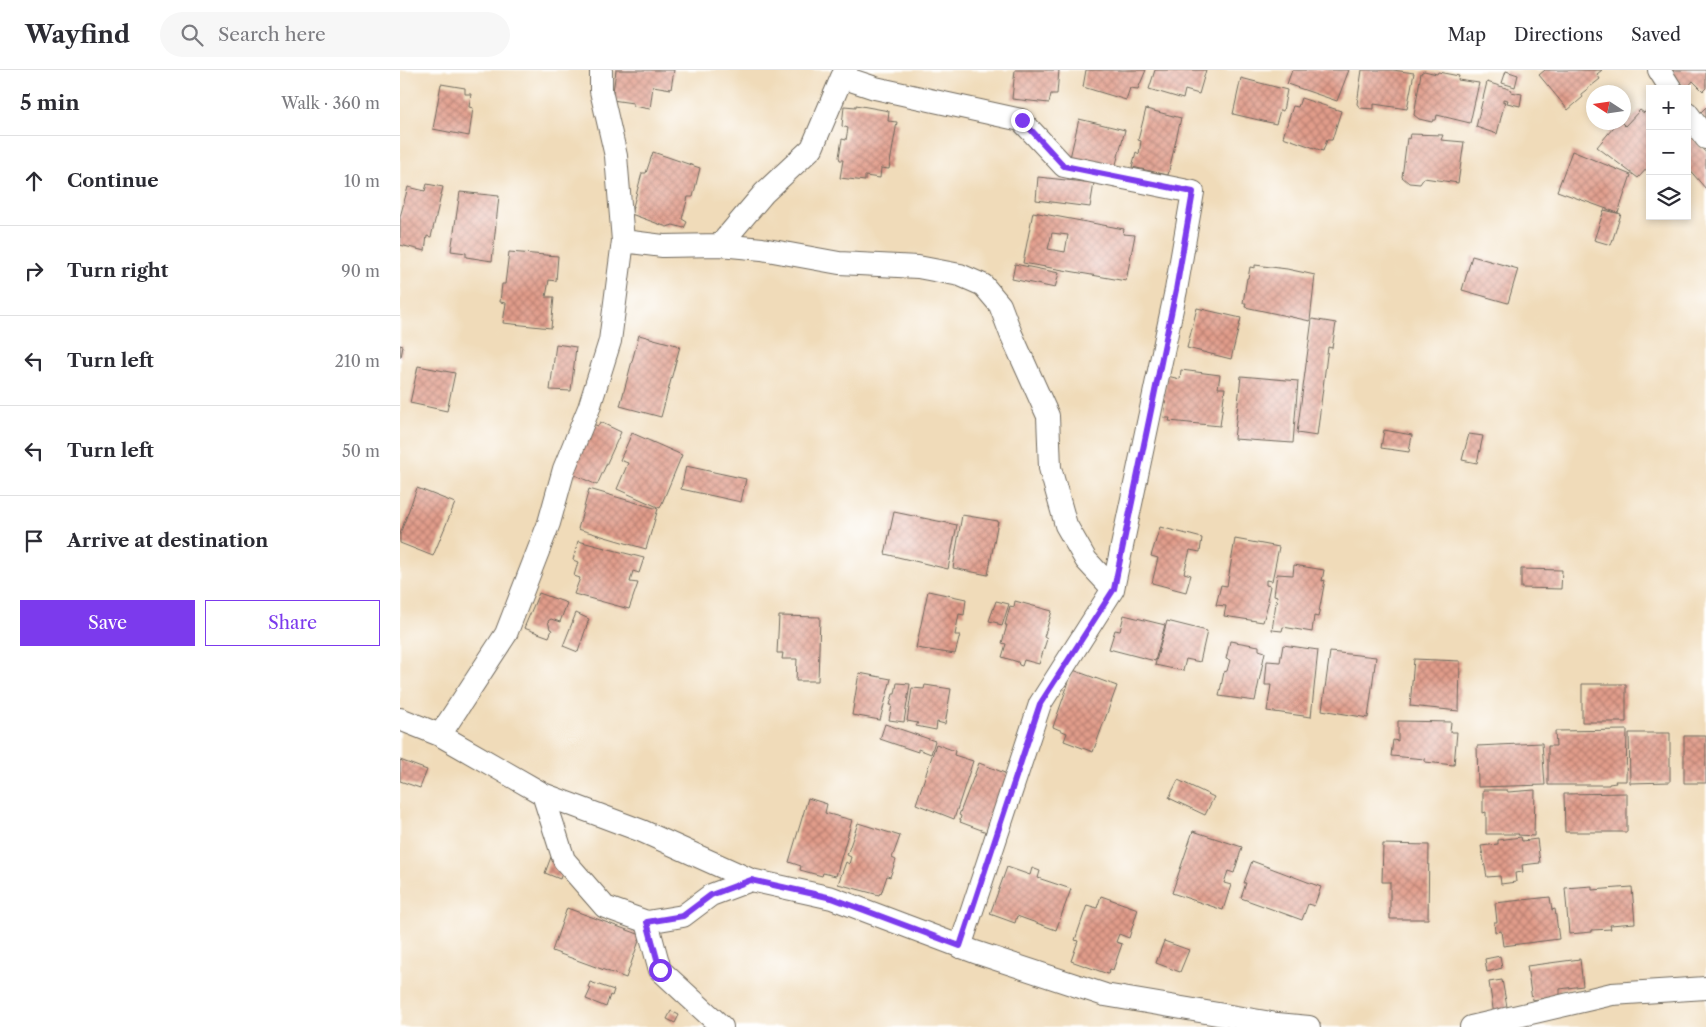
<!DOCTYPE html>
<html lang="en">
<head>
<meta charset="utf-8">
<style>
  :root { --surface:#fff; --page:#f7f7f7; --text:#2b2b33; --muted:#7c7c81; --line:#e1e1e2; --accent:#7c3aed }
  body { margin:0; font-family:"Libre Caslon Text",serif; background:var(--page); color:var(--text) }
  .controls { position:absolute; right:15px; top:15px; display:grid; overflow:hidden; border-radius:0px; box-shadow:0 2px 8px #0003 }
  .controls button { width:45px; height:45px; display:grid; place-items:center; padding:0; border:0; border-bottom:1px solid var(--line); background:var(--surface); color:var(--text); font:25px sans-serif }
  .compass { position:absolute; left:1186px; top:15px; width:45px; height:45px; border-radius:50%; background:var(--surface); box-shadow:0 2px 8px #0003; rotate:282deg }
  .stop { position:absolute; width:15px; height:15px; margin:-11px; border:4px solid #7c3aed; border-radius:50%; background:#fff }
  .stop.end { background:#7c3aed; border-color:#fff; box-shadow:0 1px 5px #0008 }
  .list { margin:0; padding:0; list-style:none }
  h2 { display:flex; justify-content:space-between; align-items:center; height:65px; margin:0; padding:0 20px; font-size:21px }
  h2 small { font-size:16px; font-weight:400; color:var(--muted) }
  .list li { display:grid; grid-template-columns:32px 1fr auto; gap:15px; align-items:center; box-sizing:border-box; height:90px; padding:0 20px; border-top:1px solid var(--line) }
  .list b { display:block; font-size:19px; white-space:nowrap }
  .list em { font-size:16px; font-style:normal; color:var(--muted) }
  .actions { display:flex; gap:10px; padding:15px 20px }
  .actions a { flex:1; padding:11px 0; border:1px solid var(--accent); border-radius:0px; text-align:center; font-size:18px; color:var(--accent) }
  .actions .main { background:var(--accent); color:#fff }
  .icon { flex:none; width:28px; height:28px; fill:none; stroke:currentColor; stroke-width:2; stroke-linecap:round; stroke-linejoin:round }
  .map { position:relative; flex:none; width:1306px; height:957px; overflow:hidden }
  header { display:flex; align-items:center; gap:30px; box-sizing:border-box; height:70px; padding:0 25px; background:var(--surface); border-bottom:1px solid var(--line) }
  header strong { font-size:24px }
  nav { display:flex; gap:28px; margin-inline-start:auto; font-size:18px }
  .search { width:350px; height:45px; background:var(--page); display:flex; align-items:center; gap:12px; box-sizing:border-box; padding:0 18px; border-radius:28px; color:var(--muted); font-size:19px }
  main { display:flex }
  aside { flex:1; background:var(--surface) }
  .map>svg:first-child { display:block }
  .building { fill:url(#building-cross-hatch); fill-rule:evenodd }
  .lines { fill:none; stroke-linecap:round; stroke-linejoin:round }
  .minor-casing { stroke:#70695d; stroke-width:24 }
  .minor { stroke:#fff; stroke-width:22 }
  .route { stroke:#7c3aed; stroke-width:6 }
</style>
</head>
<body>
<header>
<strong>Wayfind</strong>
<div class="search"><svg class="icon" aria-label="search" viewBox="0 0 24 24"><circle cx="10" cy="10" r="6"/><path d="M15 15l6 6"/></svg>Search here</div>
<nav><a>Map</a><a>Directions</a><a>Saved</a></nav>
</header>
<main>
<aside>
<h2>5 min<small>Walk · 360 m</small></h2>
<ul class="list">
<li><svg class="icon" aria-label="ahead" viewBox="0 0 24 24"><path d="M12 20V5M6 11l6-6 6 6"/></svg><div><b>Continue</b></div><em>10 m</em></li>
<li><svg class="icon" aria-label="right" viewBox="0 0 24 24"><path d="M7 20v-9h11M14 6l5 5-5 5"/></svg><div><b>Turn right</b></div><em>90 m</em></li>
<li><svg class="icon" aria-label="left" viewBox="0 0 24 24"><path d="M17 20v-9H6M10 6l-5 5 5 5"/></svg><div><b>Turn left</b></div><em>210 m</em></li>
<li><svg class="icon" aria-label="left" viewBox="0 0 24 24"><path d="M17 20v-9H6M10 6l-5 5 5 5"/></svg><div><b>Turn left</b></div><em>50 m</em></li>
<li><svg class="icon" aria-label="arrive" viewBox="0 0 24 24"><path d="M6 21V4h12l-3 4 3 4H6"/></svg><div><b>Arrive at destination</b></div></li>
</ul>
<div class="actions"><a class="main">Save</a><a>Share</a></div>
</aside>
<div class="map">
<svg width="1306" height="957" viewBox="0 0 1306 957">
  <defs>
    <pattern id="building-cross-hatch" width="8" height="8" patternUnits="userSpaceOnUse" patternTransform="scale(1.25)"><rect width="8" height="8" fill="#e19c8a"/><path d="M0 0l8 8M0 8l8-8" fill="none" stroke="#b77f71"/></pattern>
  </defs>
  <rect width="100%" height="100%" fill="#fff"/>
  <filter id="ink" filterUnits="userSpaceOnUse"><feTurbulence type="fractalNoise" baseFrequency=".02" numOctaves="2"/><feDisplacementMap in="SourceGraphic" scale="10" xChannelSelector="R" yChannelSelector="G"/><feConvolveMatrix kernelMatrix="1 2 1 2 8 2 1 2 1" color-interpolation-filters="sRGB"/></filter>
  <filter id="wash" filterUnits="userSpaceOnUse"><feTurbulence type="fractalNoise" baseFrequency=".0096" numOctaves="4" result="noise"/><feDisplacementMap in="SourceGraphic" scale="20" xChannelSelector="R" yChannelSelector="G"/><feGaussianBlur stdDeviation="1.12" result="paint"/><feColorMatrix in="noise" values="0 0 0 0 0 0 0 0 0 0 0 0 0 0 0 0 0 1.4 0 .05"/><feComposite in="paint" operator="in"/></filter>
  <g filter="url(#wash)">
    <rect width="100%" height="100%" fill="#f0dbb9"/>
    <g id="blocks">
      <path class="building" d="M216,0H274L271,19L253,16L250,39L233,36V33L212,30Z
        M615,0H659L657,24H651L649,33L612,29Z
        M686,0H746L738,19L730,18L726,30L683,17Z
        M755,0H806L799,24L785,20L783,29L749,19Z
        M892,0H949L937,31L887,14Z
        M962,0H993L1014,3L1007,39L974,34V39L960,38L957,34Z
        M1145,0H1202L1197,4L1200,9L1181,24L1183,27L1168,40L1139,5Z
        M1267,0H1306V18L1303,21L1293,11L1287,18Z
        M1024,1L1037,4L1038,2L1059,6L1058,10L1079,13L1070,53L1037,45L1036,50H1033L1032,52L1019,49L1014,45L1021,3Z
        M1106,1L1118,5L1115,17L1102,13Z
        M841,8L887,20L883,41L880,40L876,54L833,44Z
        M1087,12L1112,20L1111,22L1122,24L1120,36L1107,33L1108,30L1103,29V32L1105,31L1097,64L1076,57Z
        M41,14L65,18V24H71L69,37L73,38L69,66L33,59Z
        M901,28L941,41L932,70H927L923,81L883,67L893,36L898,37Z
        M456,35L489,41L488,51L497,52L489,99L481,98L480,108L465,106V111L440,108L443,90H440L439,87L442,69L446,70L448,58L442,56L444,36L456,37Z
        M1250,37V95L1238,108L1197,77L1218,52H1221L1225,56L1240,40L1244,43Z
        M1306,37V50L1300,43Z
        M746,39L781,48L768,105L732,97L736,82L739,84L741,71L738,70Z
        M679,49L725,60L714,102L669,92Z
        M1287,61L1306,83V119L1287,97Z
        M1010,64L1043,65L1041,70L1064,72L1058,113L1024,108L1020,114L1009,113L1002,107L1007,68L1009,69Z
        M1172,81L1231,105L1218,143L1157,121Z
        M253,82L300,98L293,127H288L282,149L287,152L284,158L273,155L267,157L231,144L242,103H246Z
        M638,107L694,113L690,137L636,130Z
        M27,114L43,117L31,167L27,166L25,181L0,175V147L8,117L25,121Z
        M60,122L99,126L92,191L66,187V183L51,181Z
        M1204,140L1221,144L1211,175L1194,170Z
        M633,142L724,159L723,164L735,165L726,211L623,193ZM652,163L668,165L665,182L648,179Z
        M109,182L158,186L156,211L149,210L146,227H154L151,258L103,253L106,233L100,232L102,214H105Z
        M1072,186L1118,199L1108,233L1062,220Z
        M615,194L659,203L655,218L612,209Z
        M855,195L887,199L915,205L910,251L845,237L846,233H843L847,208H848L850,197L855,198Z
        M797,238L841,248L831,289L787,278Z
        M912,249L936,253L932,278L928,277L917,366L897,363Z
        M239,265L280,276L261,347L220,336Z
        M156,274L176,277L171,321L150,320Z
        M0,275L3,276L1,287H0Z
        M18,296L55,303L47,341L10,333Z
        M781,300L820,305L818,318H825L820,356L769,351L770,348H764L766,332H763L767,306L780,309Z
        M841,306L898,311L893,373L834,369Z
        M185,351L198,356L200,352L221,362L197,415L166,401Z
        M984,360L1012,365L1009,382L981,378Z
        M232,363L282,385L260,438L217,419L228,393L220,390Z
        M1069,364L1083,366L1077,393L1062,390Z
        M286,396L346,409L341,432L281,419Z
        M17,418L55,433L33,486L0,473V464Z
        M189,419L258,439L246,479L178,459Z
        M494,442L557,455L548,499L485,484Z
        M562,445L598,451L588,505L553,498Z
        M760,457L802,468L800,482L790,480L784,503L791,505L786,522L752,513L758,488L751,486Z
        M835,469L879,477L872,511L866,510V515L870,516L867,530H869L863,552L824,546L826,536L816,535L821,515L827,516Z
        M178,471L244,488L239,503L233,501L230,512L238,513L229,539L174,524L180,508L174,506L178,492L173,490Z
        M894,495L924,500L922,511L925,510L918,547L914,546L912,562L883,557L882,561L872,560L877,526L874,525L877,504L893,505Z
        M1121,499L1162,500L1161,519L1121,518Z
        M528,521L566,529L564,545L559,544L555,565H560L555,584L516,578Z
        M139,523L167,533L160,552L151,549L148,551L150,559L152,560L149,567L124,558Z
        M596,531L609,534L602,556L598,555V553L589,551Z
        M615,531L652,541L644,567L647,569L639,594L624,590L622,596L619,595L618,592L602,587L606,574L602,573L607,555H605L610,536L614,537Z
        M176,543L189,549L178,582L163,576Z
        M724,545L765,555L755,591L709,579L715,560L720,561Z
        M379,546L420,547L418,611H396L397,589H382L383,583H377Z
        M767,551L807,561L800,592L786,589L783,601L755,595Z
        M830,571L859,576V580L865,582L855,631L819,626L824,602L827,601L830,590L826,589Z
        M883,575L918,580L911,647L867,641L871,615H865L867,591L880,592Z
        M930,582L976,587L968,648L922,640Z
        M1014,589L1060,591L1059,641L1010,636Z
        M673,600L717,616L693,682L664,671L667,663L653,657Z
        M459,603L491,609L480,650L452,645Z
        M497,613L510,614L504,652L489,650L492,635H490L493,624H495Z
        M1182,614H1226V652H1182Z
        M525,615L551,619L545,654L537,652L536,660L516,656L518,653L507,651L512,618L524,619Z
        M998,651L1051,652L1050,662H1057L1054,695L1025,692V689L991,686L993,670L998,671Z
        M485,654L535,671L531,684L518,679V682L480,669Z
        M1227,660L1226,711H1215L1216,713L1209,714V715H1148V676H1156L1155,661Z
        M1229,663H1270V712L1230,713Z
        M1284,666H1306V713H1284Z
        M1142,673L1145,715L1078,717L1077,676Z
        M536,674L555,681L554,685L573,691L554,749L516,734Z
        M0,690L27,700L20,718L0,711Z
        M579,693L615,707L592,764L560,752L561,750H560L561,746L559,745Z
        M778,710L814,727L805,745L769,728Z
        M1083,720H1107L1108,722L1135,720L1134,766L1118,765L1119,764H1086V742L1083,743Z
        M1227,723V762H1165L1164,724Z
        M408,728L427,734L425,743L452,750L436,806L423,803L422,806L400,800L401,796L389,792Z
        M458,753L500,766L492,788L496,790L490,807L487,806L481,824L480,823L479,825L438,814L446,792L449,794L451,787L447,785Z
        M793,761L842,777L834,803L828,801L824,813L831,815L823,840L772,823Z
        M1121,767L1122,771L1137,769L1140,793L1122,795L1123,802L1115,803L1116,812L1101,814L1100,806L1087,807L1081,776L1098,774V770Z
        M983,774L1029,775L1028,849H990V812H982Z
        M151,787L166,792L160,809L145,803Z
        M852,791L921,817L914,836L908,834L902,850L841,828L846,813H844Z
        M607,797L630,805L632,798L640,801L638,808L671,819L656,860L617,846L615,853L590,844Z
        M1192,816V820L1232,817L1235,853L1210,855L1211,859L1192,860V862L1169,864L1165,818Z
        M701,826L738,839L729,868L719,864L716,872L722,874L713,900L710,899L708,904L671,891L678,871L675,870L687,835L697,838Z
        M1150,827L1152,840L1155,839L1159,869L1103,876L1101,861L1095,862L1094,852H1097L1095,833Z
        M167,838L241,865L226,908L152,881Z
        M764,871L789,880L780,902L756,893Z
        M1100,886L1102,898L1087,902L1085,889Z
        M1180,889L1183,916L1160,919V926L1132,930L1127,896Z
        M1102,910L1108,942L1094,945L1089,912Z
        M190,912L214,920L212,926L210,925L206,937L186,929L191,918L188,917Z
        M271,941L279,945L275,953L267,949Z"/>
    </g>
  </g>
  <g filter="url(#ink)">
    <use href="#blocks" fill-opacity="0" stroke="#70695d" stroke-width="1"/>
    <g class="lines">
      <defs>
        <path id="minor" d="M446,0L442,7L475,18L621,50L664,96L793,122L776,220L713,519L640,634L560,877
          M1259,0L1271,19
          M1287,43L1306,68
          M223,171L263,176L320,175L362,179L439,193L518,197L560,205L583,215L600,235L611,264L648,346L650,398L666,455L686,490L713,519
          M320,175L364,123L412,78L442,7
          M0,649L40,665L143,724L242,761L351,810L432,828L575,882L705,925L877,954L909,957
          M40,665L106,564L149,453L164,399L189,338L210,271L223,171L216,86L201,21V0
          M143,724L164,790L205,837L247,852L260,900L322,957
          M247,852L283,846L311,825L351,810
          M1071,957L1212,924L1306,918"/>
      </defs>
      <use href="#minor" class="minor-casing"/>
      <use href="#minor" class="minor"/>
    </g>
  </g>
  <g class="lines" filter="url(#ink)">
    <path class="route" d="M260,900L247,852L283,846L311,825L351,810L432,828L560,876L640,634L714,519L776,220L793,122L664,96L622,50"/>
  </g>
</svg>
<div class="controls">
<button>+</button>
<button>−</button>
<button><svg class="icon" aria-label="layers" viewBox="0 0 24 24"><path d="M12 4l9 5-9 5-9-5zM3 14l9 5 9-5"/></svg></button>
</div>
<svg class="compass" viewBox="-18 -18 36 36"><path d="M0-13l5 13h-10z" fill="#e53935"/><path d="M0 13l5-13h-10z" fill="#7c7c81"/></svg>
<div class="stop" style="left:260px;top:900px"></div>
<div class="stop end" style="left:622px;top:50px"></div>
</div>
</main>
</body>
</html>
